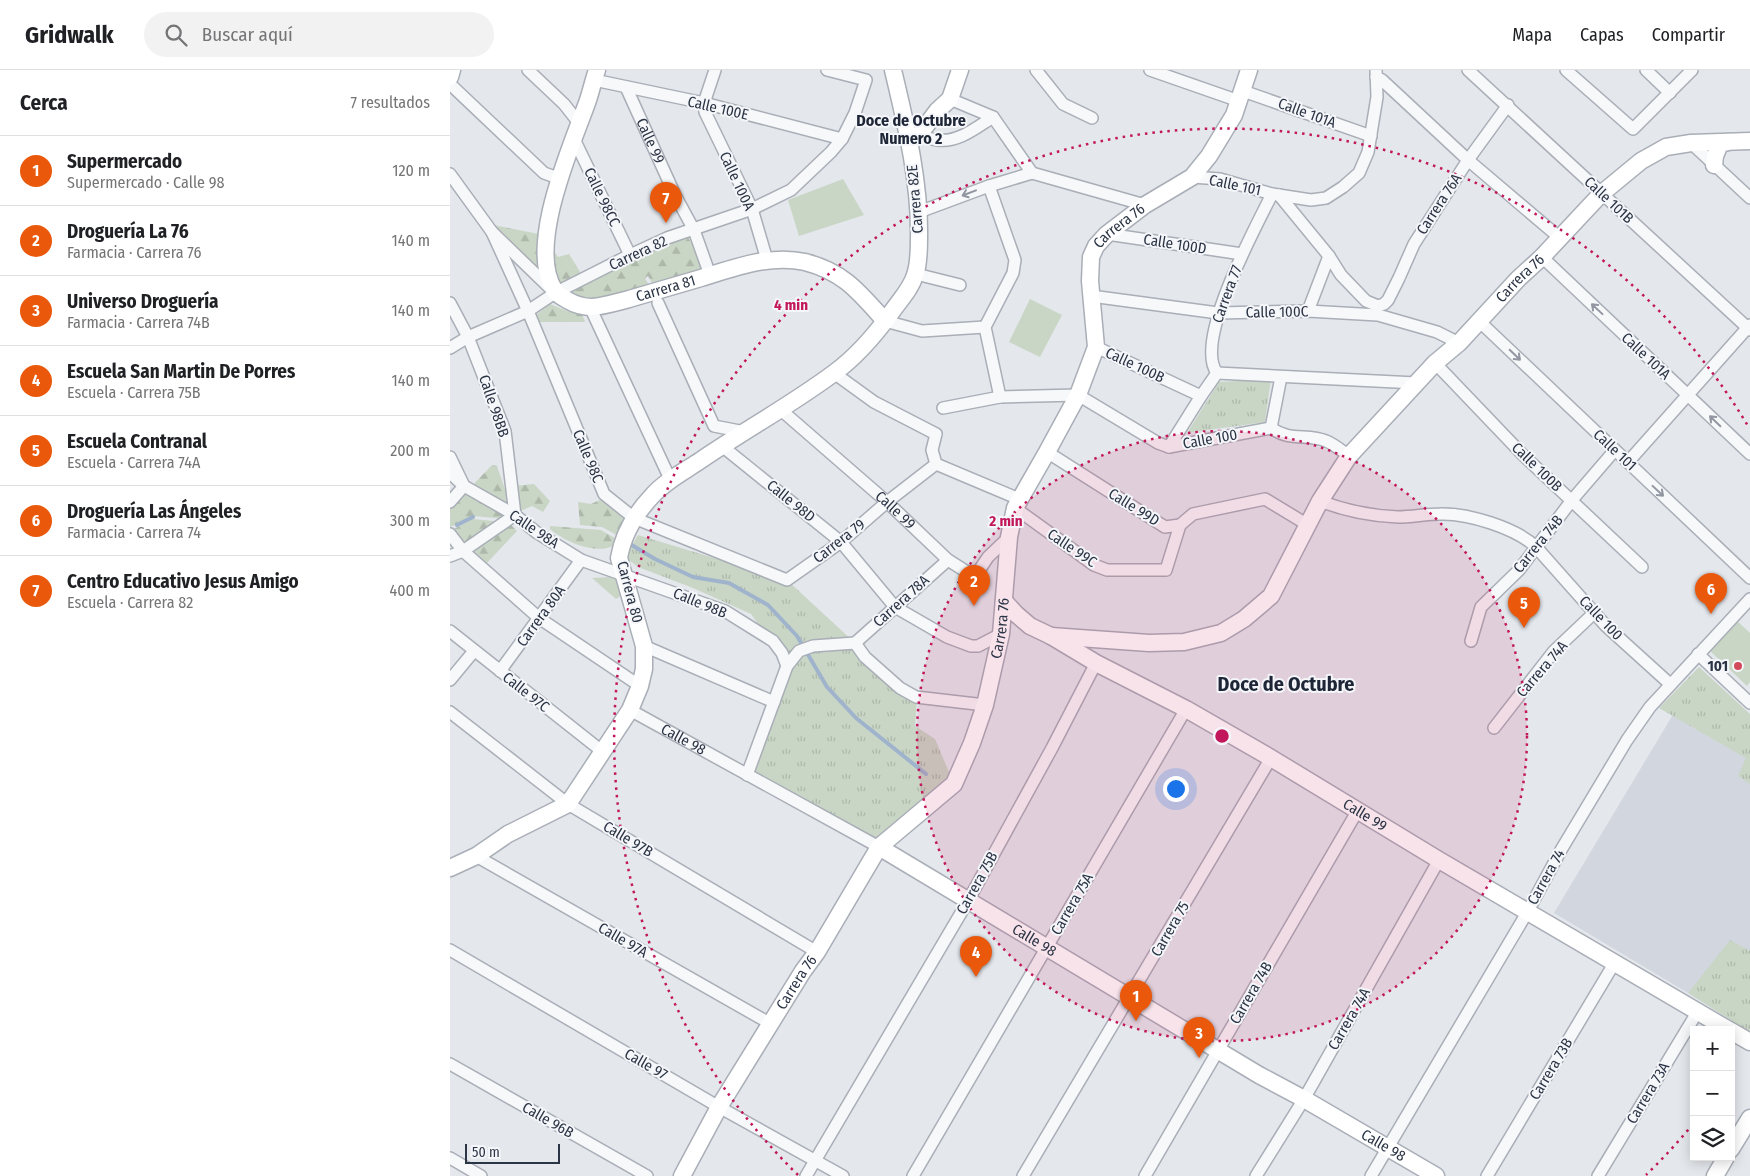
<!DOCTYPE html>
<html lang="es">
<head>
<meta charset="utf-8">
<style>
  :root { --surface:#fff; --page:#f2f2f2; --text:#202124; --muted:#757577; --line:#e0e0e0; --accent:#ea580c }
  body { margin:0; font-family:"Fira Sans Condensed",sans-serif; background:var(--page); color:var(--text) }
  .controls { position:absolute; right:15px; bottom:15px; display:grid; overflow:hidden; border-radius:0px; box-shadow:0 2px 12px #0003 }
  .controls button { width:45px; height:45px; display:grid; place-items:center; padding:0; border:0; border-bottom:1px solid var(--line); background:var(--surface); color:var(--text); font:25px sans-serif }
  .scale { position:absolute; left:15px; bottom:12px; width:95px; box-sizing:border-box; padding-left:5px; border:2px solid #2b3445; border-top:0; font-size:14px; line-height:18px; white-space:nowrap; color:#2b3445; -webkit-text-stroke:4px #f4f6f9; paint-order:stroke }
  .you { position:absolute; left:725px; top:718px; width:18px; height:18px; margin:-12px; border:4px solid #fff; border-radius:50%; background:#1a73e8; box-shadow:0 0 0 8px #1a73e833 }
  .badge { display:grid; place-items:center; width:32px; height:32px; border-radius:50%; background:var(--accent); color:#fff; font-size:16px; font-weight:700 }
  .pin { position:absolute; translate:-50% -41px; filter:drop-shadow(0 1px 2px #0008) }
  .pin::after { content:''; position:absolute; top:26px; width:18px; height:15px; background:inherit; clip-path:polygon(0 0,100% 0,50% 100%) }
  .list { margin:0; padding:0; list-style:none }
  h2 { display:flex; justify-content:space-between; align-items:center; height:65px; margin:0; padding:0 20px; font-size:21px }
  h2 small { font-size:16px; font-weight:400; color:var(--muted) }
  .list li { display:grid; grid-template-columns:32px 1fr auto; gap:15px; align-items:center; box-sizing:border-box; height:70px; padding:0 20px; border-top:1px solid var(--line) }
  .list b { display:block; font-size:19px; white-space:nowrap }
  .list p { margin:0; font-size:16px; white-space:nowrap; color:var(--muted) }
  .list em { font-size:16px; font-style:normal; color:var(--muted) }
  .icon { flex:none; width:28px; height:28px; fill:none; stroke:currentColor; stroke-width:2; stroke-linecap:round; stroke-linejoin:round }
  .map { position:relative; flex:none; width:1300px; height:1106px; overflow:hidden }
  header { display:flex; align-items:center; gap:30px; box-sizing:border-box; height:70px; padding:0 25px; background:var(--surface); border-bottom:1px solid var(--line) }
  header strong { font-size:24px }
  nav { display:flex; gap:28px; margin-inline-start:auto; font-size:18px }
  .search { width:350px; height:45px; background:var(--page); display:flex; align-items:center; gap:12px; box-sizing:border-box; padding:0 18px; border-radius:28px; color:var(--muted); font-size:19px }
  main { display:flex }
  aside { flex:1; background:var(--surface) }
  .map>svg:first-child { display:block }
  .built { fill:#d2d6de }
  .grass { fill:#c9d6c5 }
  .forest { fill:url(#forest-firs) }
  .park { fill:url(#park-tufts) }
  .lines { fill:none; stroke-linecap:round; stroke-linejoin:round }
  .stream { stroke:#9fb4cc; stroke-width:4 }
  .street-casing { stroke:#a9aeb7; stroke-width:14 }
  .secondary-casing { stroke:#a9aeb7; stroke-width:19 }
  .street { stroke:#f7f8fa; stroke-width:11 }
  .secondary { stroke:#fff; stroke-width:16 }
  .oneway { stroke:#9196a0 }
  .ring { fill:none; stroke:#c2185b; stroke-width:2.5; stroke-dasharray:2.5 5 }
  .poi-dot { fill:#d1495b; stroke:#f4f6f9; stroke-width:2 }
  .labels { text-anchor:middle; stroke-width:4; stroke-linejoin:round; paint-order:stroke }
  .street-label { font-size:15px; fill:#2b3445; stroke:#f4f6f9 }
  .poi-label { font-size:15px; font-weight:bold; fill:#2b3445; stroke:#f4f6f9; text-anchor:end }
  .neighbourhood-label { font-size:16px; font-weight:bold; fill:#1d2536; stroke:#f4f6f9 }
  .district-label { font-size:20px; font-weight:bold; fill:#1d2536; stroke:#f4f6f9 }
  .centre { fill:#c2185b; stroke:#f4f6f9; stroke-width:2.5 }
  .ring-label { font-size:15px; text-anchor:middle; font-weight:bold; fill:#c2185b; stroke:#f4f6f9; stroke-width:4; stroke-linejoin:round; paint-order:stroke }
</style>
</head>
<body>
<header>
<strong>Gridwalk</strong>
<div class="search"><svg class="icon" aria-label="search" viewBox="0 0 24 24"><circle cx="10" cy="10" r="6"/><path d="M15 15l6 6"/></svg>Buscar aquí</div>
<nav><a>Mapa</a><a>Capas</a><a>Compartir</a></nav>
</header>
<main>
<aside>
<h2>Cerca<small>7 resultados</small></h2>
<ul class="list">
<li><span class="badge">1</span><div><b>Supermercado</b><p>Supermercado · Calle 98</p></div><em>120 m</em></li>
<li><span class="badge">2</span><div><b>Droguería La 76</b><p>Farmacia · Carrera 76</p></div><em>140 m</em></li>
<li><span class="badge">3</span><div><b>Universo Droguería</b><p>Farmacia · Carrera 74B</p></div><em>140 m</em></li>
<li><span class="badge">4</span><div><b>Escuela San Martin De Porres</b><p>Escuela · Carrera 75B</p></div><em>140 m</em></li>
<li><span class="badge">5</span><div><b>Escuela Contranal</b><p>Escuela · Carrera 74A</p></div><em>200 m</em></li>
<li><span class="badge">6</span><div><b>Droguería Las Ángeles</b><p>Farmacia · Carrera 74</p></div><em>300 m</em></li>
<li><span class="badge">7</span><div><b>Centro Educativo Jesus Amigo</b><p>Escuela · Carrera 82</p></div><em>400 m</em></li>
</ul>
</aside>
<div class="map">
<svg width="1300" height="1106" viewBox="0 0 1300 1106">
  <defs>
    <pattern id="forest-firs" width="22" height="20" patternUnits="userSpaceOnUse" patternTransform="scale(1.25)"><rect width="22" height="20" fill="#c9d6c5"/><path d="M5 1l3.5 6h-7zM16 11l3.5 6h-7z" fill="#adb8ab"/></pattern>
    <pattern id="park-tufts" width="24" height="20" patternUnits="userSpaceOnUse" patternTransform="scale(1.25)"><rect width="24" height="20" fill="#c9d6c5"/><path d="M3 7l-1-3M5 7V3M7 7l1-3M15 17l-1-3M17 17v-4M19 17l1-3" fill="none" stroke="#adb8ab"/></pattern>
  </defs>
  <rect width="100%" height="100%" fill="#e4e7ec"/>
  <path class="built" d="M1242,613L1300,665V960L1104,843Z"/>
  <path class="grass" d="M393,109L414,145L349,166L338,130Z
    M580,229L612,245L590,287L559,272Z
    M159,507L166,510L172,525L166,529L142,508Z
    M1287,551L1300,563V612L1297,616L1259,580Z"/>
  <path class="forest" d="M43,155L94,165L96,208L47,160Z
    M236,163L257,203L205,218L198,206L195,208L201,219C169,227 145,238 113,221Z
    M100,175L108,187L119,184L132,205L108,218Z
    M100,234L117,241L132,244L135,252H88L86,245Z
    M42,395L47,396L63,443L21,417Z
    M84,414L100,431L93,442L82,436L66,443L64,416Z
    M14,418L63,445L56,449L23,446L0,457V434Z
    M154,428L178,449L172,468L152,457L130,455L128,432L141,434Z
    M23,449L54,452L14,478L0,461Z
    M59,453L67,461L36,494L18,481Z
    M100,456L151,460L170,471C153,489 115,472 100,459Z"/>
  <path class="park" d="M821,309L815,352L737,363L769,312Z
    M188,465L337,510L405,573L467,632L465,656L485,669L504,714L429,777L297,705L337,596L301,544L243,518L188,497L175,487Z
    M1249,597L1300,644V714L1288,706L1296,688L1209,638Z
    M1280,870L1300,881V962L1238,923Z"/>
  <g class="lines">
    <path class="stream" d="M7,455L23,447
      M180,474L205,489L243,507L279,513L318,535L347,566L377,617L406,648L476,704"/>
    <defs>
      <g id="street">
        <path d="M78,0L114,34L129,53"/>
        <path d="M265,0L254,33L255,42L302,139L317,190"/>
        <path d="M586,0L613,34L642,48"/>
        <path d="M700,0L789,31"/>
        <path d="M1018,0L1300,260"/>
        <path d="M1116,0L1183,59L1242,0"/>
        <path d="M1196,0L1220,23"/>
        <path d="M926,7L932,10L1018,90L1110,168"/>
        <path d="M144,10L254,33L392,69"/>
        <path d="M0,14L94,103L111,109"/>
        <path id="s1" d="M176,17L225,125L244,160L260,205"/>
        <path d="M793,21L921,66"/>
        <path d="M500,29L543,47L582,103L695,135"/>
        <path d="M469,65C475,67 482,70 488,70C508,73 527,57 543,47"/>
        <path d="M124,69L180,185"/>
        <path d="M1241,73L1300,128"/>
        <path d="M0,104L42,162L102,220"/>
        <path d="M742,107L770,109L822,124L861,130L876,128L893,117L909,103L918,82L927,27L926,0"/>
        <path d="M539,116L565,190L563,203L535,257L550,327"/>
        <path d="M829,125L879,186L891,205L916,231L928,236L934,234L938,230L949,208L964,174L1018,90L1058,35"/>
        <path d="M469,142L539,116L582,103"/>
        <path d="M42,162L78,241L154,424L184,448L337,510L391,472L437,432L486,394L482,380L486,364L424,332L384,303"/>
        <path d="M657,164L792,184"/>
        <path d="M1092,187L1300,384"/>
        <path d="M466,204L510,215"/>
        <path d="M641,226L768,243L858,241L928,245L987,262L1009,273"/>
        <path d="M0,233L18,267L55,361L65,445L13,481L0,486"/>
        <path d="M208,233L264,356L295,362"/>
        <path d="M140,237L221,411"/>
        <path d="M858,241L879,186"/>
        <path d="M435,251L472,261L535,257"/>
        <path d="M1029,251L1300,508"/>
        <path d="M646,277L751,326"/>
        <path d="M0,278L18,267L78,241L105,223L180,185L217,168L302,139L341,120L381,82L392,69L405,43L416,10L377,0"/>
        <path d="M985,293L1074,386L1192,497"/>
        <path d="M767,303L966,313"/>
        <path d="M493,338L550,327L628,325L708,373L719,377L821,358C840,372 858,363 876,371C884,374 892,381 899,386"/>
        <path id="s2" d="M331,340L437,432L498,490L517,502H528L538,487L559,467"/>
        <path d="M821,358L831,307"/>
        <path d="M272,376L391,472L445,537L497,567L521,576H528L551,564"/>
        <path d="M719,377L751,326L767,303C743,271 806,157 822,124"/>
        <path d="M597,382L715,457L730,455L743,444L815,429L858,455"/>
        <path d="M0,387L14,416L0,432"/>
        <path d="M1178,392L1300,255"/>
        <path d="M486,394L569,429"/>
        <path d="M0,403L14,416L65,445L86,462L131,490L275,541L323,571L332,583L337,596"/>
        <path d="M870,431C896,441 921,446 948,447C962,447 976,444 990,444C1018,443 1066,458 1086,477L1156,556L1220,614"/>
        <path d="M565,438L644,495L657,500H716L730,455"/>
        <path d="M0,464L13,481L89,548L190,616"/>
        <path d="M0,561L153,682"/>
        <path d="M1021,571L1031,537L1069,500L1122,430L1165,380"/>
        <path d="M405,573L415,587L450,618L466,627L535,635"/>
        <path d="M405,573L498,490"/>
        <path d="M194,576L324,632"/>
        <path d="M1248,584L1300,633"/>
        <path d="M50,601L131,490"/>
        <path d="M0,610L24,581"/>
        <path id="s3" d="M180,640L429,777"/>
        <path d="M0,642L118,734L367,882"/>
        <path d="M1044,658L1104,581L1144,543"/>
        <path d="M297,705L337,596L349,581L363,576L405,573"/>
        <path d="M26,786L321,954"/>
        <path d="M0,880L269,1037L393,1106"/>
        <path d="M0,994L197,1106"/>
        <path d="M0,1088L31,1106"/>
        <path d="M356,1106L518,831L602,678L646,593"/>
        <path d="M463,1106L736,639"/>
        <path d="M573,1106L821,688"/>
        <path d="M695,1106L908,740"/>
        <path d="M806,1106L854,1029L989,790"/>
        <path d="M921,1106L1078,841L1111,780L1177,670L1200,637L1300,529"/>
        <path d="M1037,1106L1165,892"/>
        <path d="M1148,1106L1248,941"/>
      </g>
      <g id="secondary">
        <path id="s4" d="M147,0C143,11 141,22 137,33C121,77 76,178 105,221C107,225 113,227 117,230C124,234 134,237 142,237C155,236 167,232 179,229C203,222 227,215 251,208C284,198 320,184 355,192C394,202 409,222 435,251"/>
        <path d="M0,7L2,0"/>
        <path d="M458,69L469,65L487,41L500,29L510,0"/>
        <path d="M1264,95L1265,86L1270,74L1278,72"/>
        <path id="s5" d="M554,531L566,544L580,556L601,566L646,593L736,639L821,688L989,790L1279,960"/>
        <path id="s6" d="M601,566L699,573L734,572L771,563L794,549L821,526L870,431L899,386L985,293L1009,273L1068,209L1092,187L1151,124L1191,91L1216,77L1241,73L1300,71"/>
        <path id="s7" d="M429,777L809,1005L854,1029L986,1106"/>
        <path d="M0,798L26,786L58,764L118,734L180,640L190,616L194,599V576L169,488C173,464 186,443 202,426C215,411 235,401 251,390C295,360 341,335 384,303C406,287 425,265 441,243C449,231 461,219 465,205C469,194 469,179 469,168C470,111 456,55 443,0"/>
        <path d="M1281,961L1300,972"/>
        <path d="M1281,1079L1300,1048"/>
        <path id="s8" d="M232,1106L269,1037L353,901L367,882L429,777L504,714L522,673L535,635L551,564L559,467L565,438L597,382L628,325L646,277L640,211L641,187L646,176L657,164L695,135L742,107L759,86L784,45L799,0"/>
        <path d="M1265,1106L1276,1087"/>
      </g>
    </defs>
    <use href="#street" class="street-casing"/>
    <use href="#secondary" class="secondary-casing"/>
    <use href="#street" class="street"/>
    <use href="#secondary" class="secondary"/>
  </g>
  <defs><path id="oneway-shaft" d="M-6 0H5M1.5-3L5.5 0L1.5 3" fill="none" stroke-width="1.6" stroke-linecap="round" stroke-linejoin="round" transform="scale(1.25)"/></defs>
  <g class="oneway">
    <use href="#oneway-shaft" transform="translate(519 123) rotate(159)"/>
    <use href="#oneway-shaft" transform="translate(1147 239) rotate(-137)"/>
    <use href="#oneway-shaft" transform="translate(1065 285) rotate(44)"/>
    <use href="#oneway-shaft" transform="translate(1265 351) rotate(-136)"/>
    <use href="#oneway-shaft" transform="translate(1208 421) rotate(43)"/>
  </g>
  <circle cx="772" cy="666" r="305" fill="#c2185b" fill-opacity=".12"/>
  <g class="ring">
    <circle cx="772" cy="666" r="305"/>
    <path d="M1243 1054A610 610 0 0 1 1196 1105M348 1105A610 610 0 1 1 1298 356"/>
  </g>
  <circle class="poi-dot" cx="1288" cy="596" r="5"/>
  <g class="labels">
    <g class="street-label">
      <text transform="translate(268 38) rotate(13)" y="5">Calle 100E</text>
      <text transform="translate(857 43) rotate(20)" y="5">Calle 101A</text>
      <text dy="5" stroke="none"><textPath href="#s1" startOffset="59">Calle 99</textPath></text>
      <text transform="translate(287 111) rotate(65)" y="5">Calle 100A</text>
      <text transform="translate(785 115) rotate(12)" y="5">Calle 101</text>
      <text transform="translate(152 127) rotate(64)" y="5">Calle 98CC</text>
      <text transform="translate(465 129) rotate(-95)" y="5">Carrera 82E</text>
      <text transform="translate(1159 130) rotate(43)" y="5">Calle 101B</text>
      <text transform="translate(989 134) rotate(-57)" y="5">Carrera 76A</text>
      <text dy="5" stroke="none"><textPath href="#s8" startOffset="1080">Carrera 76</textPath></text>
      <text transform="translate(725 174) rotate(9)" y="5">Calle 100D</text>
      <text transform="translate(188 183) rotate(-25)" y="5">Carrera 82</text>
      <text dy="5" stroke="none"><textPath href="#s6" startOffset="641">Carrera 76</textPath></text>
      <text dy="5" stroke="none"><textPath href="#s4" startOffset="348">Carrera 81</textPath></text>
      <text transform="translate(777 224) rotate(-70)" y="5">Carrera 77</text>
      <text transform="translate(827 242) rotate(-1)" y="5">Calle 100C</text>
      <text transform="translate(1196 286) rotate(43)" y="5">Calle 101A</text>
      <text transform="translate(685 295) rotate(25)" y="5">Calle 100B</text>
      <text transform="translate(44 336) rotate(71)" y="5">Calle 98BB</text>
      <text transform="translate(760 369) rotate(-10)" y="5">Calle 100</text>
      <text transform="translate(1165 380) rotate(43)" y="5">Calle 101</text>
      <text transform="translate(138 386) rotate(67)" y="5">Calle 98C</text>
      <text transform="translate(1087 397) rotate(44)" y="5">Calle 100B</text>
      <text transform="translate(341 431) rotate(39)" y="5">Calle 98D</text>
      <text transform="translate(684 437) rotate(32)" y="5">Calle 99D</text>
      <text dy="5" stroke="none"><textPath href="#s2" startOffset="152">Calle 99</textPath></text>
      <text transform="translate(84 459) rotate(34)" y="5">Calle 98A</text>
      <text transform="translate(389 471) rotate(-38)" y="5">Carrera 79</text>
      <text transform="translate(1088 474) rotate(-51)" y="5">Carrera 74B</text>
      <text transform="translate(622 478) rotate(34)" y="5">Calle 99C</text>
      <text transform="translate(180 522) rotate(75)" y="5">Carrera 80</text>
      <text transform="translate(451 531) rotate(-42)" y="5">Carrera 78A</text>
      <text transform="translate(250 533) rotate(22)" y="5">Calle 98B</text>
      <text transform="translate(91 546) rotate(-54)" y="5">Carrera 80A</text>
      <text transform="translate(1151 548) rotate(46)" y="5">Calle 100</text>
      <text dy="5" stroke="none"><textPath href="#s8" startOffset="645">Carrera 76</textPath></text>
      <text transform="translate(1092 599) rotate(-49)" y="5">Carrera 74A</text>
      <text transform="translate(76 622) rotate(38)" y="5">Calle 97C</text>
      <text dy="5" stroke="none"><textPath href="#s3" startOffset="61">Calle 98</textPath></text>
      <text dy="5" stroke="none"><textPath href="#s5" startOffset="421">Calle 99</textPath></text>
      <text transform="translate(178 769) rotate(31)" y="5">Calle 97B</text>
      <text transform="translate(1096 807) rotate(-61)" y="5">Carrera 74</text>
      <text transform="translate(527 813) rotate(-61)" y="5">Carrera 75B</text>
      <text transform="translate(622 834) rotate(-60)" y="5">Carrera 75A</text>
      <text transform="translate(720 859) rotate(-60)" y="5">Carrera 75</text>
      <text transform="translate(173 870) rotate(30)" y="5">Calle 97A</text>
      <text dy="5" stroke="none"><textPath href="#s7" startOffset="181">Calle 98</textPath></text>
      <text dy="5" stroke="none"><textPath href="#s8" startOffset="225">Carrera 76</textPath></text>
      <text transform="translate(801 923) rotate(-60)" y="5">Carrera 74B</text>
      <text transform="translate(899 949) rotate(-60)" y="5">Carrera 74A</text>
      <text transform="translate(196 994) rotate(30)" y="5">Calle 97</text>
      <text transform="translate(1101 999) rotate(-59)" y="5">Carrera 73B</text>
      <text transform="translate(1198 1023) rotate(-59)" y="5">Carrera 73A</text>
      <text transform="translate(98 1050) rotate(30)" y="5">Calle 96B</text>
      <text dy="5" stroke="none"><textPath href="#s7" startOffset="586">Calle 98</textPath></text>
    </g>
    <g class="poi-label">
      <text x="1278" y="601">101</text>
    </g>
    <g class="neighbourhood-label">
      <text x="461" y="56">Doce de Octubre<tspan x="461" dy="18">Numero 2</tspan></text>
    </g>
    <g class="district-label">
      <text x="836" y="621">Doce de Octubre</text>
    </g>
  </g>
  <circle cx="772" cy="666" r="8" class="centre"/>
  <g class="ring-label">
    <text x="341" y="240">4 min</text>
    <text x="556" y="456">2 min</text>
  </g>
</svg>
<div class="controls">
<button>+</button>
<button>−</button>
<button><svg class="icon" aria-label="layers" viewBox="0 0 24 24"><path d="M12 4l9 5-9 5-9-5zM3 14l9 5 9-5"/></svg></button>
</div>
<div class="scale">50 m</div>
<div class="you"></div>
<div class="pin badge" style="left:686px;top:951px">1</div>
<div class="pin badge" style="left:524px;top:536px">2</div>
<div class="pin badge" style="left:749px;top:988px">3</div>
<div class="pin badge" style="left:526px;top:907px">4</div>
<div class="pin badge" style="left:1074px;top:558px">5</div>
<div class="pin badge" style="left:1261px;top:544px">6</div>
<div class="pin badge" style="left:216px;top:153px">7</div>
</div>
</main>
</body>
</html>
